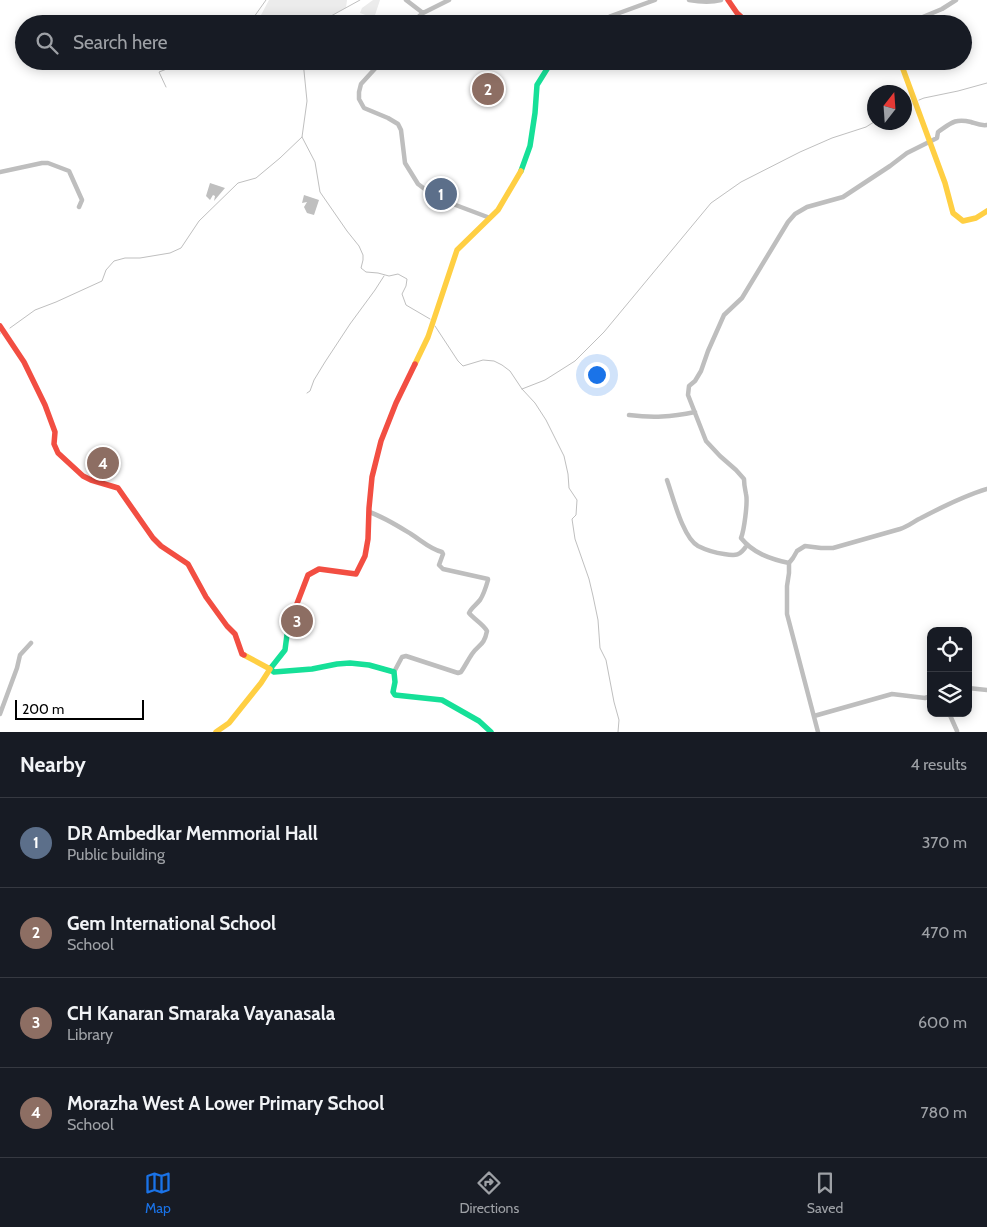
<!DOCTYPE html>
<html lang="en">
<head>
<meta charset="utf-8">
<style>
  :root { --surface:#171b24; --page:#242831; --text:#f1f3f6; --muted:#9ea1a6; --line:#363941; --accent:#1a73e8 }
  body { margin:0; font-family:Cabin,sans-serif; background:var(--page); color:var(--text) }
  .controls { position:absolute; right:15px; bottom:15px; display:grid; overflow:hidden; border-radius:10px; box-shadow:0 2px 12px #0003 }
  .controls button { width:45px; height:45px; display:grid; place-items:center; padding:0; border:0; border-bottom:1px solid var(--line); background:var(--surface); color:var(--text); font:25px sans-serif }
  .compass { position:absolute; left:867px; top:85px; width:45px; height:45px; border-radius:50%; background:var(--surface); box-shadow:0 2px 12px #0003; rotate:17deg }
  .scale { position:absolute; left:15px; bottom:12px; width:129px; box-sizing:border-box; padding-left:5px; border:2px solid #000; border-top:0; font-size:14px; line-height:18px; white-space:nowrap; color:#000; -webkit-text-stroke:4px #fff; paint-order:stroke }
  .you { position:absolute; left:596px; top:374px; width:18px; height:18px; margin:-12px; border:4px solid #fff; border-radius:50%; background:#1a73e8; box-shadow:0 0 0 8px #1a73e833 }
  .badge { display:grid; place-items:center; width:32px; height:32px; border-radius:50%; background:var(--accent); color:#fff; font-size:16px; font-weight:700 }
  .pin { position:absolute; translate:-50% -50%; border:2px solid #fff; box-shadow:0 1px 5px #0006 }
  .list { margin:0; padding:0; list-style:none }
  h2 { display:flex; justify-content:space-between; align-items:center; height:65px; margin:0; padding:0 20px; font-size:21px }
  h2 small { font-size:16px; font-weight:400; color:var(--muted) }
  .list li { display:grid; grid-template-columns:32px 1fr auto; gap:15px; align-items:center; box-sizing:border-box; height:90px; padding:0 20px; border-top:1px solid var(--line) }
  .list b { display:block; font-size:19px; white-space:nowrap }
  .list p { margin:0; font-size:16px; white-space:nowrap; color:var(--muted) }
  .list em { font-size:16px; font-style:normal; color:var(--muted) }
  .icon { flex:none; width:28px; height:28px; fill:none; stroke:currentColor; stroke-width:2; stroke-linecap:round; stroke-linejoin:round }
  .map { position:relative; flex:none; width:987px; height:732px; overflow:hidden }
  .search { position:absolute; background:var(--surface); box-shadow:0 2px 12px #0003; left:15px; right:15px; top:15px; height:55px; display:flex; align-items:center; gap:12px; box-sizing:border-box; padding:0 18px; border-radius:28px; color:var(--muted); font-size:19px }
  .sheet { height:425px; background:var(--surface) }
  nav { display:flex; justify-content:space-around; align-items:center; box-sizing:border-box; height:70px; border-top:1px solid var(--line); background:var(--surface); font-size:14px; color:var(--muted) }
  nav a { display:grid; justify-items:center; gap:2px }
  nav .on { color:var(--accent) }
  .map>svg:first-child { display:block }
  .green { fill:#ececec }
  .water { fill:#bfbfbf }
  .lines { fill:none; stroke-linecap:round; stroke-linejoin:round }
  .stream { stroke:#bfbfbf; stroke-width:1 }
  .street { stroke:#bebebe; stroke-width:4.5 }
  .fast { stroke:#16e098; stroke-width:5.5 }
  .slow { stroke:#ffcf43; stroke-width:5.5 }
  .jam { stroke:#f24e42; stroke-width:5.5 }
</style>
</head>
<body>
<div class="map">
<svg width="987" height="732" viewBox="0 0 987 732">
  <rect width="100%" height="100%" fill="#fff"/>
  <path class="green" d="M269,0H347L346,8L331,16L318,19L312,24H253L261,15Z
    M373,0H380L374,18L360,13L362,8Z"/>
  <path class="water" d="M210,183L225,188L214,201L215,196L213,195L210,200L206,196Z
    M304,195L319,200L314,215L307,213L304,207L307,202L302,203Z"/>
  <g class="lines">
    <path class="stream" d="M249,24L266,0
      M312,24L318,19L331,16L360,0
      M303,61L307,101L302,137L315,162L320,192L347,231L359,246L363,255V260L361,268L366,272L378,273L389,276L398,274L407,279L406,286L402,294L406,305L430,319
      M166,87L159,72L182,63L192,61
      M919,100L924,98L958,91L987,83
      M904,107L912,104
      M435,326L458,361L463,366L483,360L494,361L502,365L510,371L522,389L535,403L546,420L564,456L568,474L569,488L577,500L576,515L572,519L575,539L589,579L593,596L598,620L600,648L606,660L614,702L619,720L618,732
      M10,328L35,310L56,302L102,281L106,270L114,261L125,258H140L170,253L181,248L199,221L238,183L256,178L280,158L302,137
      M0,334V333
      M522,389L545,380L575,361L604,332L711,203L741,182L800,152L832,138L866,127L874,122
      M307,393L310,391L314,380L325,362L350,324L375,290L384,276"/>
    <path class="street" d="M406,0L423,13
      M689,0C700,2 710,3 721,0
      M410,24L423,13L449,0
      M596,24L611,16L655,0
      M906,24L942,9L956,0
      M382,61L361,84L359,92V99L364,108L388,118L398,124L401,130L405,163L418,184L434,196L445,201L490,218
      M987,125C981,126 977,124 971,122C955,118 951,123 938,132L937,138L907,153L890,166L843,197L807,207L795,214L788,222L742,298L724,315L708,351L701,371L695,381L689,386L688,395L706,441L720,456L736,470L744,479C744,485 745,489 746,494C748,502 744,531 741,538C753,553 770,559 789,563L793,558L797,551L805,546L821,548H833L900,529C909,526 914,521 921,518C942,507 964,496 987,489
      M0,172L42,163H48L69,171L82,200L79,207
      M629,415C653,418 671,417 695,412
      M667,480C673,497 683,538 698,546C706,550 716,553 724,554C736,556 740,556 747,545
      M369,512C384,517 398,526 411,534C422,541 430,549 442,552L443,554L439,565L443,569L488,579V580C486,587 484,594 480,600C476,605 471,608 469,613C475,620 483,624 487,631C484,646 479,644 472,654C468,660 465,666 461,672L458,673L406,656L402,657L394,672
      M789,563V573L787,586V614L818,732
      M968,688L987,690
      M949,713L957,731
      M0,714L17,668L20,655L31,643
      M814,716L892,694L925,698L931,696"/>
    <path class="fast" d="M521,171L530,146L535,113L537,85L552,61
      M288,627L285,650L270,669L274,672L312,669L337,664L350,663L369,665L394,672L395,682L393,692L395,695L442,700L479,721L491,732"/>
    <path class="slow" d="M900,61L945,183L953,213L963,221L976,218L987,211
      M415,364L428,337L457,250L498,210L521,171
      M216,732L229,723L261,683L270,669L244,655"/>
    <path class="jam" d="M728,0L737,13L749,24
      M0,326L24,362L45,405L55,432L54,444L58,453L83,476L91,480L118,488L153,538L161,546L188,564L206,597L227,626L235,634L242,654L244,655
      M288,627L308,575L319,569L356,574L365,556L368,539L369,508L372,477L381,441L396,403L415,364"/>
  </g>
</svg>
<div class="controls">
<button><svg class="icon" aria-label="locate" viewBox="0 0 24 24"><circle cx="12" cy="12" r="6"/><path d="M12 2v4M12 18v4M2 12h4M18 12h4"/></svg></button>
<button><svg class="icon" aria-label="layers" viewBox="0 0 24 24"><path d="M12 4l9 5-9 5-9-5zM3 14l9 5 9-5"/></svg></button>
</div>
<svg class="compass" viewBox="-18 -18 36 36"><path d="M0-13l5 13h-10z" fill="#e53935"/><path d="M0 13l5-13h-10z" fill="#9ea1a6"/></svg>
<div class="scale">200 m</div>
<div class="you"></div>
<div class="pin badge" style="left:441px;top:194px;background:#5c6f8a">1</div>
<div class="pin badge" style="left:488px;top:89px;background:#8d6e63">2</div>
<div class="pin badge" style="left:297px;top:621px;background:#8d6e63">3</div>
<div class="pin badge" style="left:103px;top:463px;background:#8d6e63">4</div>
<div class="search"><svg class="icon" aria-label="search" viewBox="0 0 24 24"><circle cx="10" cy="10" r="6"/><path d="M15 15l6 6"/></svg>Search here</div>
</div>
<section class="sheet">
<h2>Nearby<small>4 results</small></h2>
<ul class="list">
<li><span class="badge" style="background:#5c6f8a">1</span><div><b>DR Ambedkar Memmorial Hall</b><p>Public building</p></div><em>370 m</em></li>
<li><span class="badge" style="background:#8d6e63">2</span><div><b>Gem International School</b><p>School</p></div><em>470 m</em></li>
<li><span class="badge" style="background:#8d6e63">3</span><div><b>CH Kanaran Smaraka Vayanasala</b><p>Library</p></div><em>600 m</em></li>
<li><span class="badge" style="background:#8d6e63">4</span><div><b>Morazha West A Lower Primary School</b><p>School</p></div><em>780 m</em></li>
</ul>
</section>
<nav>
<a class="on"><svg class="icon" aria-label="map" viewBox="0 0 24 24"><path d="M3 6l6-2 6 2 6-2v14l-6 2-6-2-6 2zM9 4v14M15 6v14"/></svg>Map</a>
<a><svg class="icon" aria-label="directions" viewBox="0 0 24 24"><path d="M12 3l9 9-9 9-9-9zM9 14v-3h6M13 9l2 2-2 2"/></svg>Directions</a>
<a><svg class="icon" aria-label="saved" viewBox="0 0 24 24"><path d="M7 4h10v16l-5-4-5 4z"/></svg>Saved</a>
</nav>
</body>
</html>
